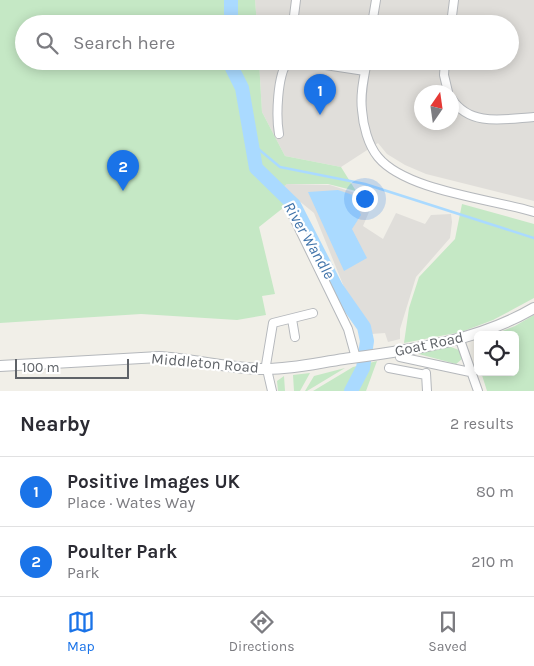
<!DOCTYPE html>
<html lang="en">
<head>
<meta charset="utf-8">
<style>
  :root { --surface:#fff; --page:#f7f7f7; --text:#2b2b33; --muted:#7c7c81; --line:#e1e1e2; --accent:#1a73e8 }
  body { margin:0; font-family:Karla,sans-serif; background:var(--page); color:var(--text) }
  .controls { position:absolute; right:15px; bottom:15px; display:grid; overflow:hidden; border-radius:8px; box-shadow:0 2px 12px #0003 }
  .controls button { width:45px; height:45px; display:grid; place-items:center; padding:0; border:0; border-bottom:1px solid var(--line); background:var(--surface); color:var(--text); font:25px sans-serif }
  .compass { position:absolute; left:414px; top:85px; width:45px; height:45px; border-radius:50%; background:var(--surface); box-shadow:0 2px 12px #0003; rotate:13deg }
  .scale { position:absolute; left:15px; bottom:12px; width:114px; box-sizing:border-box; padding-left:5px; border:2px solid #5f6368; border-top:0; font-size:14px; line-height:18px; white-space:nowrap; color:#5f6368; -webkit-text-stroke:4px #fff; paint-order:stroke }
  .you { position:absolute; left:364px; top:198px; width:18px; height:18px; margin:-12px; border:4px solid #fff; border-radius:50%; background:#1a73e8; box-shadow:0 0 0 8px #1a73e833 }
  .badge { display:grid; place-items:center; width:32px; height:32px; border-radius:50%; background:var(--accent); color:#fff; font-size:16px; font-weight:700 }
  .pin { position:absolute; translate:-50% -41px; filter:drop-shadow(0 1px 2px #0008) }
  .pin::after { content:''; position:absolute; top:26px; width:18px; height:15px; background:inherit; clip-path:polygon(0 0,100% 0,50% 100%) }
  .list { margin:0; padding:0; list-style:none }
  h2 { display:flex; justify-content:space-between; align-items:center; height:65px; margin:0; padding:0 20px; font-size:21px }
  h2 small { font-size:16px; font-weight:400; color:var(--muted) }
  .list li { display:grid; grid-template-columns:32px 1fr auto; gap:15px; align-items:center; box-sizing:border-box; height:70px; padding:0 20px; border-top:1px solid var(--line) }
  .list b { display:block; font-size:19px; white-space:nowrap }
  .list p { margin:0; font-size:16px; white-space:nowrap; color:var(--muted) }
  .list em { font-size:16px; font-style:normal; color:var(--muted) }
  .icon { flex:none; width:28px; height:28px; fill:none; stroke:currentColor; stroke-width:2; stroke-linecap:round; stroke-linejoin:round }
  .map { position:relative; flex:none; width:534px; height:391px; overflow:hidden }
  .search { position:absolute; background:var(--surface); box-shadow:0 2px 12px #0003; left:15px; right:15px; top:15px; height:55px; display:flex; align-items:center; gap:12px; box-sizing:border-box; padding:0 18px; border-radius:28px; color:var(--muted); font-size:19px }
  .sheet { height:205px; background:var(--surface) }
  nav { display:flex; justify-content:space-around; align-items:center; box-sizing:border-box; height:70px; border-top:1px solid var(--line); background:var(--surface); font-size:14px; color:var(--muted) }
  nav a { display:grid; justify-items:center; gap:2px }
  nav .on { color:var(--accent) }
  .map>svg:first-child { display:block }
  .industrial { fill:#e0deda; fill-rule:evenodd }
  .green { fill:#c5e8c5 }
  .water { fill:#aadaff }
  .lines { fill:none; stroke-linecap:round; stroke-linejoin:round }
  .stream { stroke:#aadaff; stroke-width:2.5 }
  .river { stroke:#aadaff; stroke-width:14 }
  .minor-casing { stroke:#b5b8bc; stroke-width:10 }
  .tertiary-casing { stroke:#b5b8bc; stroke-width:12 }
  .minor { stroke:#fff; stroke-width:8 }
  .tertiary { stroke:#fff; stroke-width:10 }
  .labels { text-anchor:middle; stroke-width:4.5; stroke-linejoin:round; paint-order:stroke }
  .street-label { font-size:15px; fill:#5f6368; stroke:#fff }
  .water-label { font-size:16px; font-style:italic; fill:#4174aa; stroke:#fff }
</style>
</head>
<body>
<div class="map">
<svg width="534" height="391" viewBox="0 0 534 391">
  <rect width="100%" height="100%" fill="#f1efe8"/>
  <path class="industrial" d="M255,0H534V201L426,174L405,165L387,154L378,143L341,167L285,156L262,112L259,61H510V24H257ZM422,92H452V122H422Z
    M287,184L330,185L371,198L367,202L369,212L363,226L383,239L396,213L425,224L431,215L451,214L452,222L450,238L416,277L400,329V339L388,342L385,333L371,334L344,287L314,213L282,187Z"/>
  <path class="green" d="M0,0H255L257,24H24V61H259L262,112L285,156L341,167L356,191L328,184H287L283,187L299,200L283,208L259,227L275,294L262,296L266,315L237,320L141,314L0,323Z
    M462,204L534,224V298L493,320L461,332L404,343L409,308L419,277L455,239Z
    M534,315V391H487L481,372H515V335H492L515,326Z
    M451,347L459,350L462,359L456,364L415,353Z
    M377,361L366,391H313L353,367Z
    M345,368L307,391H305L314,376Z
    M310,373L300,391H294L293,375Z
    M284,376L285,391H278L277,381Z"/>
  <path class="water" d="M338,190L353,195L361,215L352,229L367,258L344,271L308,192Z"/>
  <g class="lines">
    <path class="stream" d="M251,143L280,167L365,184L534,238"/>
    <path class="river" d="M231,0V24
      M232,61V68L242,88L256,168L294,205L336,287L364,327L367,341L363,368L351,391"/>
    <defs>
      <path id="minor" d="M293,24L296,0
        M372,24L376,0
        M451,24L454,0
        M299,61L365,71
        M367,61C364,77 360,94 362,110C363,125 368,145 378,157C406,191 492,199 534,212
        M445,61L444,75L448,92
        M452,99C470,127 505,119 534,117
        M279,134C276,117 277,75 288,61
        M291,212L348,329L356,358
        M292,319L295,337
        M460,340L478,391
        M400,357L470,372
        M389,368L426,375
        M426,373L427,391
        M272,391L266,365L273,323L313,313"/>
      <path id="tertiary" d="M0,366L159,357C193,359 227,368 261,369C288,370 317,363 344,359C410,350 476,342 534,308"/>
    </defs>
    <use href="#minor" class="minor-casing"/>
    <use href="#tertiary" class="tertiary-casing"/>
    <use href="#minor" class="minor"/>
    <use href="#tertiary" class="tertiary"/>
  </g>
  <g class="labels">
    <g class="street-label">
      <text transform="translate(429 344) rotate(-12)" y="5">Goat Road</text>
      <text transform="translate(205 363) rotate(5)" y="5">Middleton Road</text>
    </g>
    <g class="water-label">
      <text transform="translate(310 240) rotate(60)" y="6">River Wandle</text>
    </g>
  </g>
</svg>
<div class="controls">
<button><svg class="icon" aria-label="locate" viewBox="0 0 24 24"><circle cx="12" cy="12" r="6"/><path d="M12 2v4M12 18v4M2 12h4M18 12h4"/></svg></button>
</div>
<svg class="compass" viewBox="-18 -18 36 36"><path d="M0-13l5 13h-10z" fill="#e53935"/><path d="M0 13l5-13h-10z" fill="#7c7c81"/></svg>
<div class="scale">100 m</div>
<div class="you"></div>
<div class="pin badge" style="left:320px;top:115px">1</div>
<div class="pin badge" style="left:123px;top:191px">2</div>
<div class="search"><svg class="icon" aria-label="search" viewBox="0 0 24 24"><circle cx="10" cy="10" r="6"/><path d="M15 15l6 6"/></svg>Search here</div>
</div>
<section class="sheet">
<h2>Nearby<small>2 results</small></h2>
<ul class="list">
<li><span class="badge">1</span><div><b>Positive Images UK</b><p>Place · Wates Way</p></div><em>80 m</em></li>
<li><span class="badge">2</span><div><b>Poulter Park</b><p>Park</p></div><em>210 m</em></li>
</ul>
</section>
<nav>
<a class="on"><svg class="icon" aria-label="map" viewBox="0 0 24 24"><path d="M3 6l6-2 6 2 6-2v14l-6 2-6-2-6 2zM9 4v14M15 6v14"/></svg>Map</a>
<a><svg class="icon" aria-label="directions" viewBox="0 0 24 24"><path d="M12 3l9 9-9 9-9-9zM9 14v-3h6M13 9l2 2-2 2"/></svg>Directions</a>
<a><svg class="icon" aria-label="saved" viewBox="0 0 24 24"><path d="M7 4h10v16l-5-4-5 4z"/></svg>Saved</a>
</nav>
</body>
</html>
